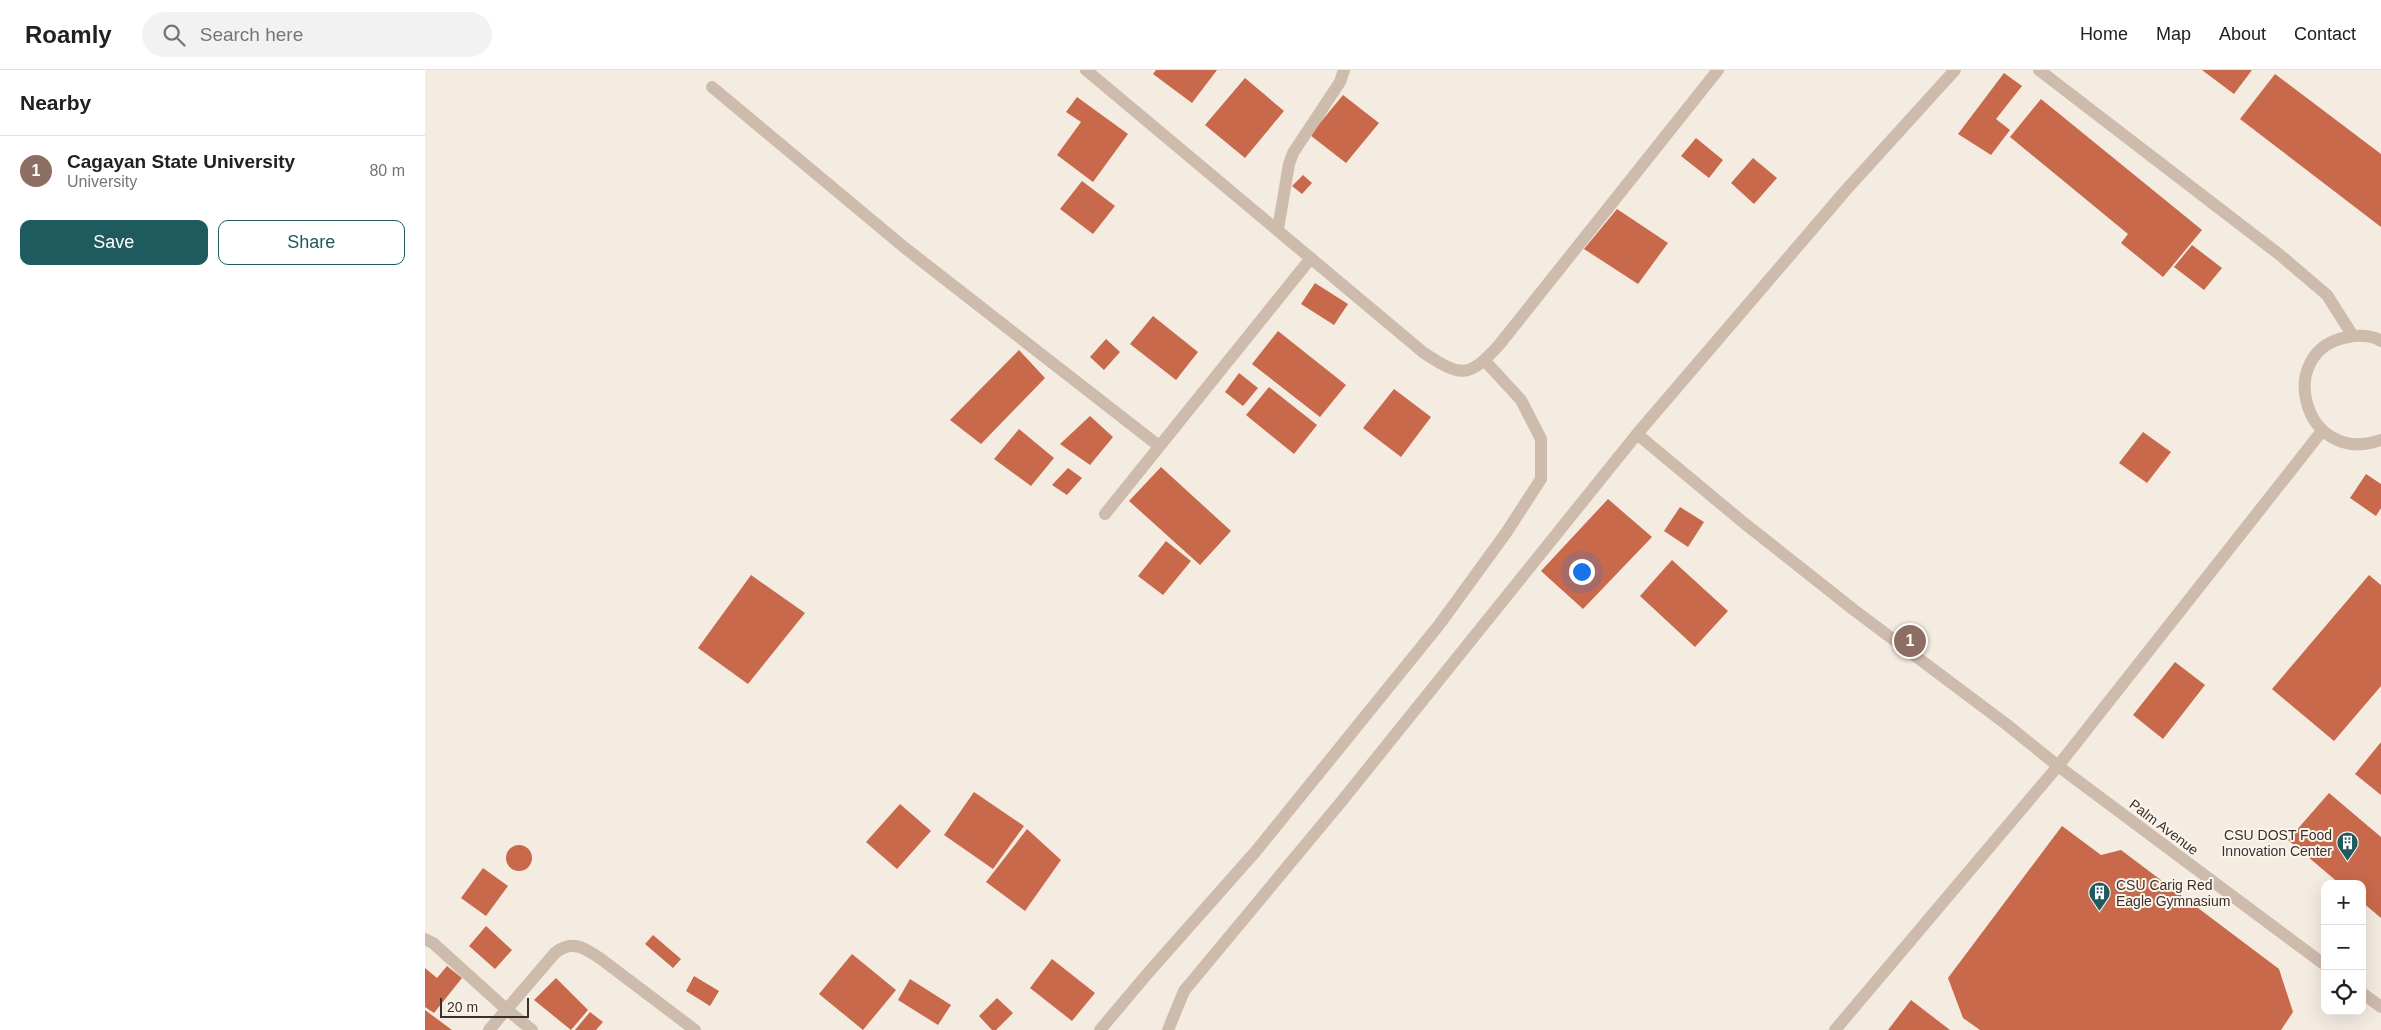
<!DOCTYPE html>
<html lang="en">
<head>
<meta charset="utf-8">
<style>
  :root { --surface:#fff; --page:#f2f2f2; --text:#202124; --muted:#757577; --line:#e0e0e0; --accent:#1f5a5e }
  body { margin:0; font-family:Helvetica,sans-serif; background:var(--page); color:var(--text) }
  .controls { position:absolute; right:15px; bottom:15px; display:grid; overflow:hidden; border-radius:10px; box-shadow:0 5px 20px #0002 }
  .controls button { width:45px; height:45px; display:grid; place-items:center; padding:0; border:0; border-bottom:1px solid var(--line); background:var(--surface); color:var(--text); font:25px sans-serif }
  .scale { position:absolute; left:15px; bottom:12px; width:89px; box-sizing:border-box; padding-left:5px; border:2px solid #3b302b; border-top:0; font-size:14px; line-height:18px; white-space:nowrap; color:#3b302b; -webkit-text-stroke:4px #fbf5ee; paint-order:stroke }
  .you { position:absolute; left:1156px; top:501px; width:18px; height:18px; margin:-12px; border:4px solid #fff; border-radius:50%; background:#1a73e8; box-shadow:0 0 0 8px #1a73e833 }
  .badge { display:grid; place-items:center; width:32px; height:32px; border-radius:50%; background:var(--accent); color:#fff; font-size:16px; font-weight:700 }
  .pin { position:absolute; translate:-50% -50%; border:2px solid #fff; box-shadow:0 1px 5px #0006 }
  .list { margin:0; padding:0; list-style:none }
  h2 { display:flex; justify-content:space-between; align-items:center; height:65px; margin:0; padding:0 20px; font-size:21px }
  h2 small { font-size:16px; font-weight:400; color:var(--muted) }
  .list li { display:grid; grid-template-columns:32px 1fr auto; gap:15px; align-items:center; box-sizing:border-box; height:70px; padding:0 20px; border-top:1px solid var(--line) }
  .list b { display:block; font-size:19px; white-space:nowrap }
  .list p { margin:0; font-size:16px; white-space:nowrap; color:var(--muted) }
  .list em { font-size:16px; font-style:normal; color:var(--muted) }
  .actions { display:flex; gap:10px; padding:15px 20px }
  .actions a { flex:1; padding:11px 0; border:1px solid var(--accent); border-radius:10px; text-align:center; font-size:18px; color:var(--accent) }
  .actions .main { background:var(--accent); color:#fff }
  .icon { flex:none; width:28px; height:28px; fill:none; stroke:currentColor; stroke-width:2; stroke-linecap:round; stroke-linejoin:round }
  .map { position:relative; flex:none; width:1956px; height:960px; overflow:hidden }
  header { display:flex; align-items:center; gap:30px; box-sizing:border-box; height:70px; padding:0 25px; background:var(--surface); border-bottom:1px solid var(--line) }
  header strong { font-size:24px }
  nav { display:flex; gap:28px; margin-inline-start:auto; font-size:18px }
  .search { width:350px; height:45px; background:var(--page); display:flex; align-items:center; gap:12px; box-sizing:border-box; padding:0 18px; border-radius:28px; color:var(--muted); font-size:19px }
  main { display:flex }
  aside { flex:1; background:var(--surface) }
  .map>svg:first-child { display:block }
  .building { fill:#c8694b }
  .lines { fill:none; stroke-linecap:round; stroke-linejoin:round }
  .service { stroke:#cdbbac; stroke-width:12 }
  .minor { stroke:#cdbbac; stroke-width:12 }
  .labels { text-anchor:middle; stroke-width:4; stroke-linejoin:round; paint-order:stroke }
  .street-label { font-size:14px; fill:#3b302b; stroke:#fbf5ee }
  .poi-label { font-size:14px; fill:#3b302b; stroke:#fbf5ee; text-anchor:end }
</style>
</head>
<body>
<header>
<strong>Roamly</strong>
<div class="search"><svg class="icon" aria-label="search" viewBox="0 0 24 24"><circle cx="10" cy="10" r="6"/><path d="M15 15l6 6"/></svg>Search here</div>
<nav><a>Home</a><a>Map</a><a>About</a><a>Contact</a></nav>
</header>
<main>
<aside>
<h2>Nearby<small></small></h2>
<ul class="list">
<li><span class="badge" style="background:#8d6e63">1</span><div><b>Cagayan State University</b><p>University</p></div><em>80 m</em></li>
</ul>
<div class="actions"><a class="main">Save</a><a>Share</a></div>
</aside>
<div class="map">
<svg width="1956" height="960" viewBox="0 0 1956 960">
  <rect width="100%" height="100%" fill="#f4ebe1"/>
  <path class="building" d="M731,0H792L767,33L728,4Z
    M1777,0H1827L1809,24Z
    M1579,3L1597,16L1571,49L1585,60L1566,85L1533,64Z
    M1850,4L1956,84V157L1815,49Z
    M820,8L859,41L820,88L780,55Z
    M918,25L954,53L921,93L885,65Z
    M652,27L703,64L668,112L632,85L656,52L641,42Z
    M1616,29L1777,160L1738,207L1696,173L1703,164L1585,67Z
    M1271,68L1298,90L1284,108L1256,86Z
    M1328,88L1352,108L1329,134L1306,113Z
    M878,105L887,113L877,124L867,116Z
    M657,111L690,136L668,164L635,139Z
    M1192,139L1243,173L1213,214L1159,179Z
    M1767,175L1797,198L1779,220L1749,197Z
    M890,213L923,234L909,255L876,234Z
    M728,246L773,282L751,310L705,274Z
    M853,261L921,315L895,347L827,294Z
    M681,269L695,282L679,300L665,287Z
    M594,280L620,308L556,374L525,350Z
    M814,303L833,318L818,336L800,322Z
    M844,317L892,355L869,384L821,345Z
    M969,319L1006,347L976,387L938,358Z
    M665,346L688,367L665,395L635,374Z
    M594,359L629,388L606,416L569,389Z
    M1718,362L1746,382L1722,413L1694,393Z
    M736,397L806,461L775,495L704,431Z
    M643,398L657,408L642,425L627,415Z
    M1941,404L1956,414V438L1951,446L1925,428Z
    M1183,429L1227,467L1158,539L1116,501Z
    M1255,437L1279,452L1263,477L1239,461Z
    M741,471L766,491L738,525L713,506Z
    M1247,490L1303,541L1270,577L1215,526Z
    M326,505L380,543L323,614L273,578Z
    M1944,505L1956,515V616L1909,671L1847,619Z
    M1750,592L1780,615L1738,669L1708,645Z
    M1956,672V725L1930,704Z
    M549,722L599,756L568,799L519,765Z
    M1904,723L1956,767V848L1937,832V814H1915L1863,770Z
    M475,734L506,761L472,799L441,772Z
    M1637,756L1676,785L1696,780L1854,899L1868,942L1856,960H1555L1538,948L1523,908Z
    M602,759L636,790L600,841L561,812Z
    M81 788a13 13 0 1 1 26 0a13 13 0 1 1-26 0Z
    M58,798L83,816L61,846L36,828Z
    M61,856L87,880L70,899L44,876Z
    M228,865L256,889L248,898L220,874Z
    M427,884L471,920L438,960L394,924Z
    M627,889L670,923L647,951L605,918Z
    M22,896L37,908L9,943L0,937V898L12,908Z
    M269,906L294,921L285,936L261,921Z
    M131,908L163,940L146,960L109,930Z
    M485,909L526,935L513,955L473,930Z
    M572,928L588,943L571,960H567L554,946Z
    M1486,930L1525,960H1463Z
    M0,940L27,960H0Z
    M165,942L178,952L171,960H150Z"/>
  <g class="lines">
    <path class="service" d="M1530,0L1421,120L1212,364L1319,453L1429,540L1581,654L1633,696L1900,895
      M1614,0L1855,185L1902,225L1928,266
      M1956,271C1947,265 1933,265 1923,267C1848,280 1878,398 1956,370
      M1937,923L1956,937
      M743,960L759,921L916,732L1212,364
      M1410,960L1633,696L1897,361"/>
    <path class="minor" d="M661,0L999,283C1036,307 1043,309 1074,275L1293,0
      M287,17L480,178L734,376
      M853,159L864,94L868,83L915,12L919,0
      M680,444L886,188
      M0,869L8,873L81,939L107,960
      M64,960L130,883C147,869 160,878 176,889L270,960
      M675,960L723,903L831,781L1014,555L1081,463L1116,409V369L1096,330L1060,291"/>
  </g>
  <defs>
    <symbol id="building-pin" viewBox="-11 -11 22 30"><path d="M0 17L-7.5 6A9.5 9.5 0 1 1 7.5 6Z" fill="#1f5a5e" stroke="#fbf5ee"/><path d="M-4-6H4V6H1V3H-1V6H-4ZM-2.5-4.3h1.7v1.8h-1.7ZM.8-4.3h1.7v1.8H.8ZM-2.5-1h1.7V.8h-1.7ZM.8-1h1.7V.8H.8Z" fill="#fff"/></symbol>
  </defs>
  <g fill-rule="evenodd">
    <use href="#building-pin" x="1910" y="760" width="25" height="34"/>
    <use href="#building-pin" x="1662" y="810" width="25" height="34"/>
  </g>
  <g class="labels">
    <g class="street-label">
      <text transform="translate(1739 757) rotate(37)" y="5">Palm Avenue</text>
    </g>
    <g class="poi-label">
      <text x="1907" y="770">CSU DOST Food<tspan x="1907" dy="16">Innovation Center</tspan></text>
      <text x="1691" y="820" text-anchor="start">CSU Carig Red<tspan x="1691" dy="16">Eagle Gymnasium</tspan></text>
    </g>
  </g>
</svg>
<div class="controls">
<button>+</button>
<button>−</button>
<button><svg class="icon" aria-label="locate" viewBox="0 0 24 24"><circle cx="12" cy="12" r="6"/><path d="M12 2v4M12 18v4M2 12h4M18 12h4"/></svg></button>
</div>
<div class="scale">20 m</div>
<div class="you"></div>
<div class="pin badge" style="left:1485px;top:571px;background:#8d6e63">1</div>
</div>
</main>
</body>
</html>
